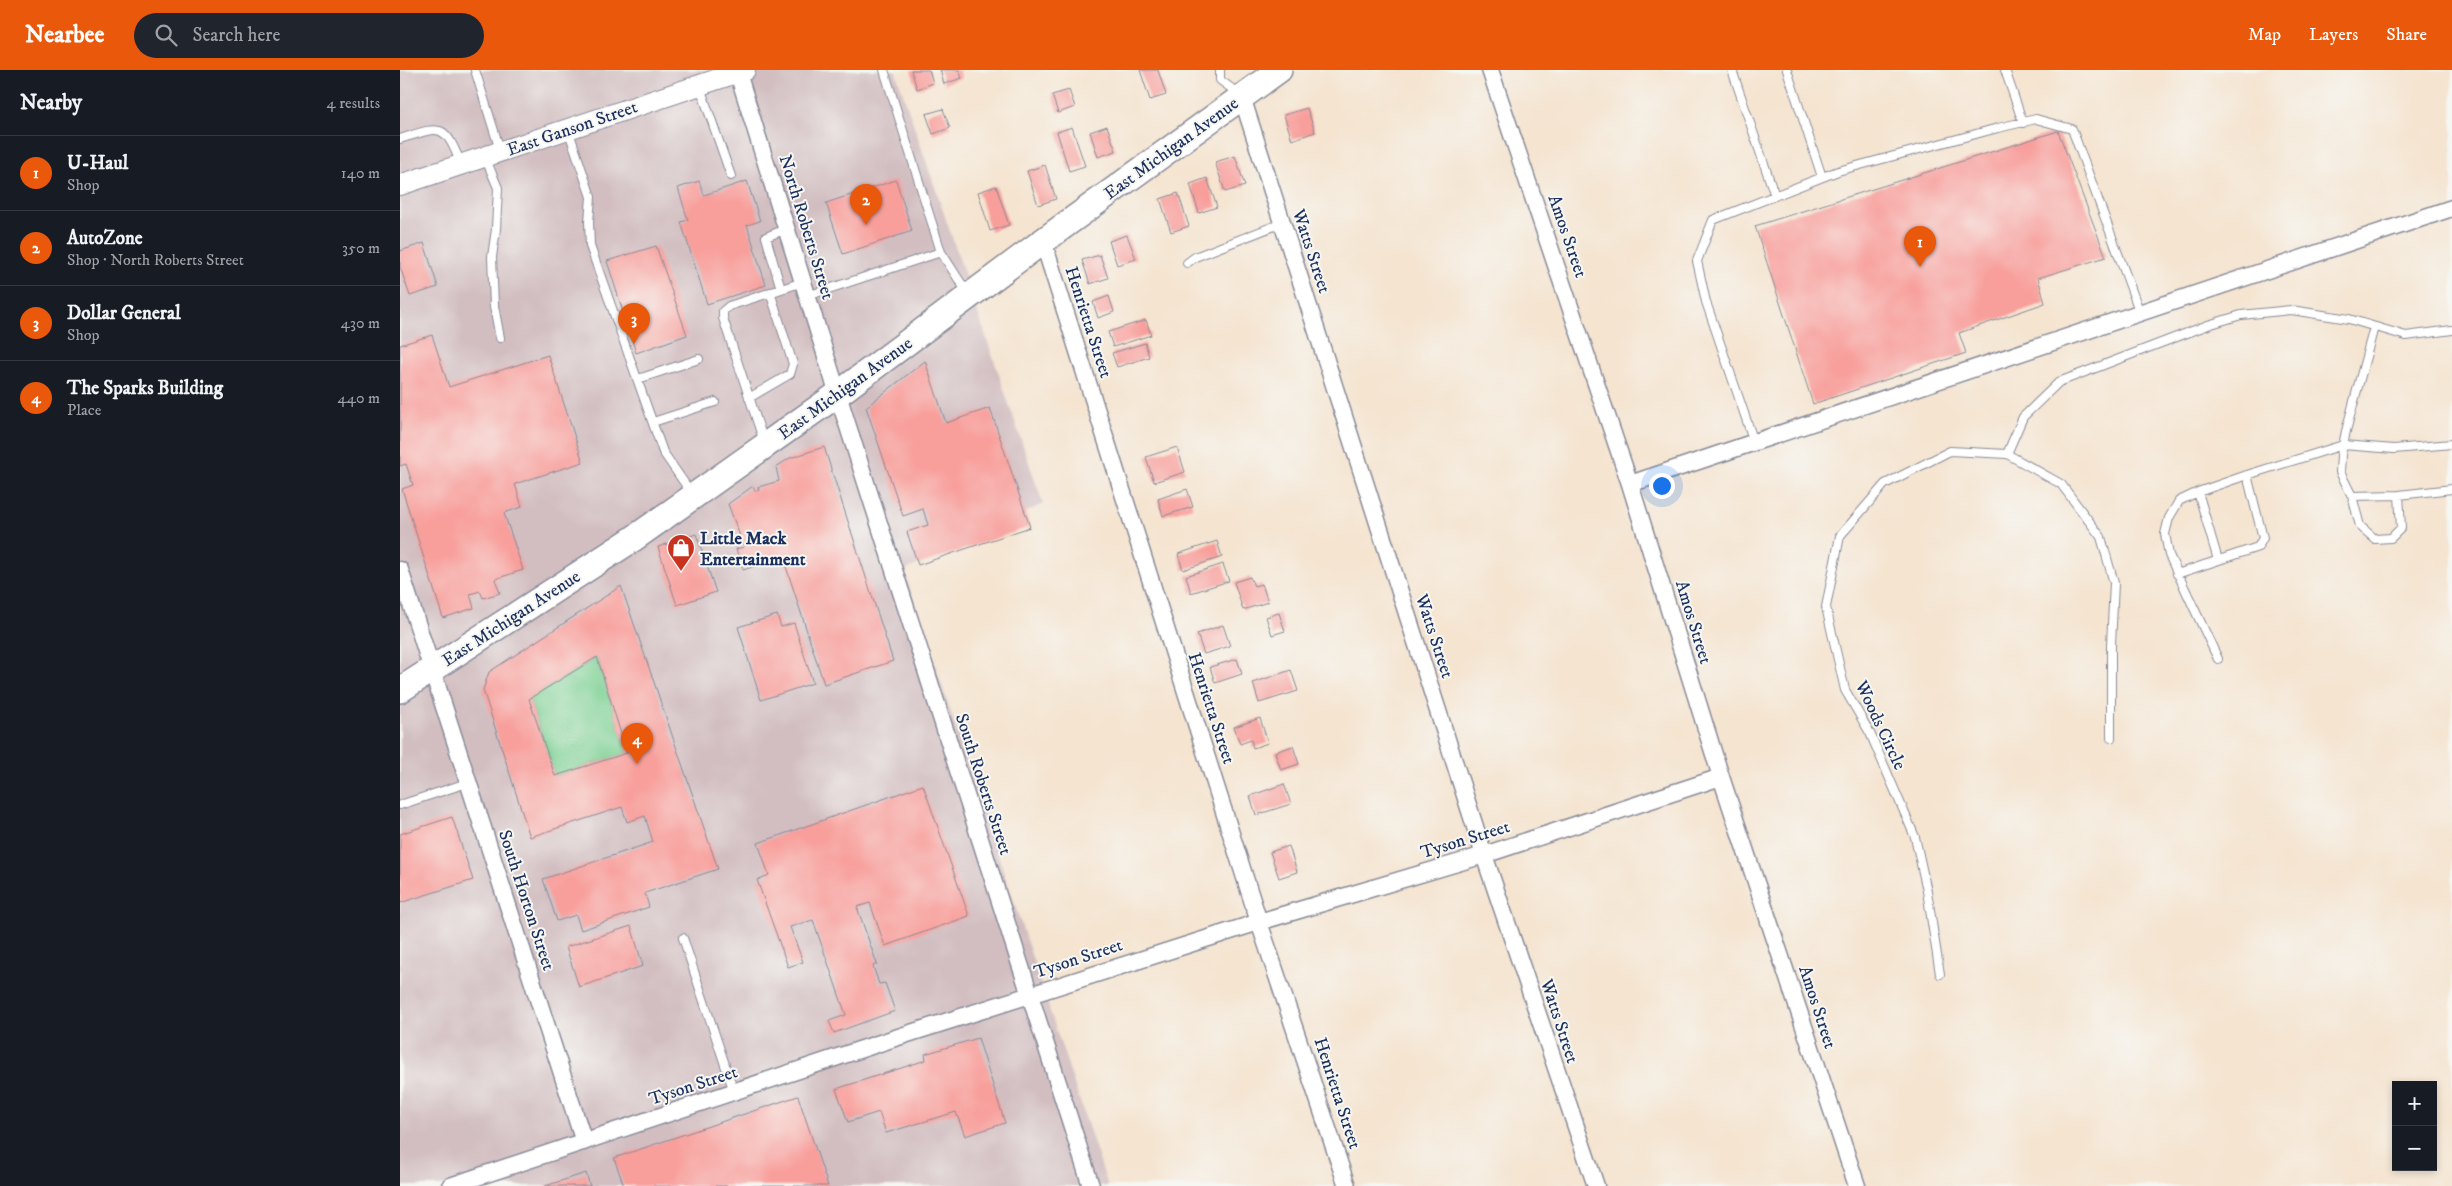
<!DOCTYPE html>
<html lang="en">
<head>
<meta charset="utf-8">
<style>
  :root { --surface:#171b24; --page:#20242c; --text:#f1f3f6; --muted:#9ea1a6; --line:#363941; --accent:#ea580c }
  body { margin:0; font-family:"IM FELL DW Pica",serif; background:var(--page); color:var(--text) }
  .controls { position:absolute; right:15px; bottom:15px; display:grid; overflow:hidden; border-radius:0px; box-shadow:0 2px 8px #0003 }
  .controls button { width:45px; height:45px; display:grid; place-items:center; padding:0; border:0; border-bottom:1px solid var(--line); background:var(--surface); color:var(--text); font:25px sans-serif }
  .you { position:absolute; left:1261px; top:415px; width:18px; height:18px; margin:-12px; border:4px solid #fff; border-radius:50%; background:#1a73e8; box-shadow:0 0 0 8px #1a73e833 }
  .badge { display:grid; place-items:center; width:32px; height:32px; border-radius:50%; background:var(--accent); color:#fff; font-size:16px; font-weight:700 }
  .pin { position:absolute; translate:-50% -41px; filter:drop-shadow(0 1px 2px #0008) }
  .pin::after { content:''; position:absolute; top:26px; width:18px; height:15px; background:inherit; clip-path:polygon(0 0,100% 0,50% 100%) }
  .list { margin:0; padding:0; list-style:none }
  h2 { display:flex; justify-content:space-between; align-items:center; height:65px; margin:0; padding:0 20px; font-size:21px }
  h2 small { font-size:16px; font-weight:400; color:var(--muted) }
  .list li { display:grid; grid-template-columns:32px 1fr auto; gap:15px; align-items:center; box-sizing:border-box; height:75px; padding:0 20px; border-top:1px solid var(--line) }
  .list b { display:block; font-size:19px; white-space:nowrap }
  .list p { margin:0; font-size:16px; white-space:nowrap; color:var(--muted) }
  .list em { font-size:16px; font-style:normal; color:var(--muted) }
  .icon { flex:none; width:28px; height:28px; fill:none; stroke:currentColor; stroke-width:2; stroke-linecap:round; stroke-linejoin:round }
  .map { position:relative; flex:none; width:2052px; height:1116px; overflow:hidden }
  header { display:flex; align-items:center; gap:30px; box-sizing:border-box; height:70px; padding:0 25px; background:var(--accent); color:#fff }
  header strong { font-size:24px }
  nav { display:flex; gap:28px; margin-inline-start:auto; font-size:18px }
  .search { width:350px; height:45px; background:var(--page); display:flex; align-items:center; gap:12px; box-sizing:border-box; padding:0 18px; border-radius:28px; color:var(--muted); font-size:19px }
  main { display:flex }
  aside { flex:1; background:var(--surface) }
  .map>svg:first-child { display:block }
  .industrial { fill:#d2bec1 }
  .green { fill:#7cd093; stroke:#4c8078 }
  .building { fill:#f89f9b; fill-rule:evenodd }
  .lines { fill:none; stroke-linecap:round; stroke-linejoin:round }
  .service-casing { stroke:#888a97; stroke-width:10 }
  .minor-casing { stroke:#888a97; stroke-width:19 }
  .tertiary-casing { stroke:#888a97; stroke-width:22 }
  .primary-casing { stroke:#888a97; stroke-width:28 }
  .service { stroke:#fff; stroke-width:8 }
  .minor { stroke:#fff; stroke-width:16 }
  .tertiary { stroke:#fff; stroke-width:20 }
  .primary { stroke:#fff; stroke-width:25 }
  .labels { text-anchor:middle; stroke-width:4; stroke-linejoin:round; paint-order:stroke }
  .street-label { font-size:18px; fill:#1b2f5e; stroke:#f6f6f2 }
  .poi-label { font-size:18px; font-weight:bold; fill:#1b2f5e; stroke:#f6f6f2; text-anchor:start }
</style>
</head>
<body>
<header>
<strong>Nearbee</strong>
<div class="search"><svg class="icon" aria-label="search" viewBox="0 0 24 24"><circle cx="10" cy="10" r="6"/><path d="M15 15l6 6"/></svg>Search here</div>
<nav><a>Map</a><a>Layers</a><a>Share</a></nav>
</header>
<main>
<aside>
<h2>Nearby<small>4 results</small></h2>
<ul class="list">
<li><span class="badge">1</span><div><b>U-Haul</b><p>Shop</p></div><em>140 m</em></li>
<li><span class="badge">2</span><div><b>AutoZone</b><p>Shop · North Roberts Street</p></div><em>350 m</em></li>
<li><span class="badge">3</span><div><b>Dollar General</b><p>Shop</p></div><em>430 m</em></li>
<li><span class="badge">4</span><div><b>The Sparks Building</b><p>Place</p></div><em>440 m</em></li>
</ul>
</aside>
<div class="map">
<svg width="2052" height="1116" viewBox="0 0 2052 1116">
  <rect width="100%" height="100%" fill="#f6f6f2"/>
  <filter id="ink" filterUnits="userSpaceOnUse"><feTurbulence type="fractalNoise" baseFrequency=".02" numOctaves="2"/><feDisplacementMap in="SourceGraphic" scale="10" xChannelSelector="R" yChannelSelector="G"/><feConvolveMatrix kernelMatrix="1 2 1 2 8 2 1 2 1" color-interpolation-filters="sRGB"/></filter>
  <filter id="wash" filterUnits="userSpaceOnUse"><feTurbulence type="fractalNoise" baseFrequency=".0096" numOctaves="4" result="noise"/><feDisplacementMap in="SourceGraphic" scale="20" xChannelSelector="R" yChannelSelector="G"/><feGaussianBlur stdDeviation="1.12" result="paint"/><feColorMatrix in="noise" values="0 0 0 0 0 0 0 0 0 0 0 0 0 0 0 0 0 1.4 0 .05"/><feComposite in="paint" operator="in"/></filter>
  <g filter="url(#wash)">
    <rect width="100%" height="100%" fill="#f5e4d0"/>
    <path class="industrial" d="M0,0H495L643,434L504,501L708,1116H0Z"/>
    <path class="green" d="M197,587L227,683L155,706L129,629Z"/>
    <g id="blocks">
      <path class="building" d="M511,0H529L533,13L517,19Z
        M540,0H559L562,8L544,14Z
        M740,0H758L766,25L750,30Z
        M669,20L675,37L658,43L652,25Z
        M907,38L915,62L892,70L884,45Z
        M543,39L550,58L533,64L526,44Z
        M707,56L716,81L698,87L690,62Z
        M672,57L685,96L669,101L657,62Z
        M1658,61L1706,187L1638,208L1645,233L1559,263L1566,283L1413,334L1355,156Z
        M835,86L845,116L825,122L815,92Z
        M645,95L656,129L638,135L627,101Z
        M807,108L817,137L799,143L790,114Z
        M496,110L512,161L443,184L426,133Z
        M299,111L304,125L347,111L360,151L347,155L366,215L307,234L281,152L288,150L278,118Z
        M596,116L609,155L590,161L578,122Z
        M778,123L789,156L771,162L760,129Z
        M727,165L736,189L717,195L709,171Z
        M24,173L38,217L10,226L0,197V181Z
        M256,176L287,265L236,283L207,191Z
        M700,185L708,208L690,214L682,190Z
        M709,226L714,242L698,248L693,232Z
        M746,250L751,265L713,277L708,262Z
        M32,265L49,317L148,285L183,392L115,414L122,437L104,443L123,500L95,509L100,523L83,528L80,521L70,524L74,538L43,548L2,419L13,415L6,394L0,396V275Z
        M745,273L749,287L717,297L712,283Z
        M525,291L546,353L590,338L630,457L518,495L507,462L528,455L523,439L503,446L466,337Z
        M424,377L493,591L424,614L383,487L343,500L336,479L344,477L328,434L353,416L355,421L359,420L358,417L379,411L376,397L390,388Z
        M777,377L785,402L754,412L746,387Z
        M787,419L793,437L763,446L758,429Z
        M296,464L316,522L277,535L258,477Z
        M817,471L822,487L783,500L778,484Z
        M823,494L829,511L791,523L786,506Z
        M850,507L854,516L862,514L868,532L843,540L834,512Z
        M221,516L318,799L245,823L249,837L181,860L176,845L157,851L143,809L253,772L245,746L227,752L222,737L130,767L83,620L89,602ZM197,587L227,683L155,706L129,629Z
        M879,543L885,561L872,565L866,547Z
        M377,545L381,557L394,553L413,613L361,630L338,557Z
        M823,555L830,576L804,584L797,564Z
        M837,589L842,604L815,613L810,597Z
        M891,600L898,621L859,633L853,613Z
        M860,648L868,673L853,678L851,670L840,674L834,657Z
        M893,676L899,694L881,700L875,682Z
        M884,714L891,734L856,745L850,726Z
        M523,715L569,846L485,876L470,833L457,837L477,894L473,896L479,914L485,913L495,941L434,963L429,951L446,945L413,850L390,857L403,892L388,897L357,810L369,805L358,773Z
        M52,747L73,810L0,833V764Z
        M889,776L897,802L879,808L870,782Z
        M231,856L243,896L179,917L166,877Z
        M578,968L605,1053L565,1066L556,1042L486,1063L479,1042L448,1052L436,1019L526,990L525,984Z
        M398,1026L428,1116H224L214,1088Z
        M186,1103L190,1116H145Z"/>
    </g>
  </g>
  <g filter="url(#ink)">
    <use href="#blocks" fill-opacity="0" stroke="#888a97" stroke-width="1"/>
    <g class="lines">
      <defs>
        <path id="service" d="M75,0L100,80
          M484,0L541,182L568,224
          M820,0V10L839,24
          M1332,0L1375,126
          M1387,0L1422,107
          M1605,0L1623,53
          M300,17L331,106
          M168,59L191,127L189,152L190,176L263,382L292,424
          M0,69C41,56 44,52 61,94
          M85,87L98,118L96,159L92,187L94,236L100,268
          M787,193L795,187L882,153
          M381,219L366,167L386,159
          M407,226L541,182
          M1974,257L1946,361L1941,385L1940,402L1952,426L1960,456L1975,469L1991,468L2001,458L1999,425
          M238,309L299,289
          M349,328L390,304L393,294L370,222
          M253,352L315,332
          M364,372L323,248V241L329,236L403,212
          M1354,372L1306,232L1297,191L1313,150L1438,101L1598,58L1636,49L1672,59L1740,243
          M1607,384L1623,347L1659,312L1808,255L1841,245L1891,240L1949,249L2006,266L2052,260
          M1798,422L1818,490
          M1952,426L1999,425L2052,419
          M1777,504L1858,477L1863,468L1847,405
          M1818,589L1769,485L1765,464L1769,448L1779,431L1798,422L1847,405L1943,375L1994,379L2052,374
          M0,735L67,713
          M283,868L334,1022
          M1540,904L1527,821L1515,767L1470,663L1445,620L1426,537L1440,466L1485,414L1550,381L1607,384L1661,414L1701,467L1714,513L1711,575V668"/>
        <path id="minor" d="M337,0L444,344L691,1116
          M1090,0L1230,414L1321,707L1457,1116
          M842,27L1084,785L1196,1116
          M643,171L859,852L947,1116
          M1230,414L2052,138
          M0,500L184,1072
          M50,1116L495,968L859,852L1084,785L1321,707"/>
        <path id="tertiary" d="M0,115L345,0"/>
        <path id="primary" d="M0,620L233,469L438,324L643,171L879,0"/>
      </defs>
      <use href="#service" class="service-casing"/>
      <use href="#minor" class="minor-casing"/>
      <use href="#tertiary" class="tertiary-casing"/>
      <use href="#primary" class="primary-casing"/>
      <use href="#service" class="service"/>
      <use href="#minor" class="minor"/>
      <use href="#tertiary" class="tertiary"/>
      <use href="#primary" class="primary"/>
    </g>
  </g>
  <defs>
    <symbol id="shop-pin" viewBox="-11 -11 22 30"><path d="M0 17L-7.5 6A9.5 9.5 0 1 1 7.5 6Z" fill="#c8321e" stroke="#f6f6f2"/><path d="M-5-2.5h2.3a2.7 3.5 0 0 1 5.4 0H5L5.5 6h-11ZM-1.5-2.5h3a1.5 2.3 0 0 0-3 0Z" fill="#fff"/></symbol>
  </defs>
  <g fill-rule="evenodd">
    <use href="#shop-pin" x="265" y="462" width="32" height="43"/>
  </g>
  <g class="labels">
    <g class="street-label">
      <text transform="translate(172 58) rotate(-19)" y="6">East Ganson Street</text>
      <text transform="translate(771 78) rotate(-36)" y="6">East Michigan Avenue</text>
      <text transform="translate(407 157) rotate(73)" y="6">North Roberts Street</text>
      <text transform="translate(1168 166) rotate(71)" y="6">Amos Street</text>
      <text transform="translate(912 181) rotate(72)" y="6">Watts Street</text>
      <text transform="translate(689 252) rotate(72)" y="6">Henrietta Street</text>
      <text transform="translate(445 318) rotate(-36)" y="6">East Michigan Avenue</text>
      <text transform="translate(111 548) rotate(-33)" y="6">East Michigan Avenue</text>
      <text transform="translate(1294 552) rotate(73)" y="6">Amos Street</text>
      <text transform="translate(1035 566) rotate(72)" y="6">Watts Street</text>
      <text transform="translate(812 638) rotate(72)" y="6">Henrietta Street</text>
      <text transform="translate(1481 655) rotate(65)" y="6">Woods Circle</text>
      <text transform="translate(584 714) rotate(72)" y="6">South Roberts Street</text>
      <text transform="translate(1065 769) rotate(-17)" y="6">Tyson Street</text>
      <text transform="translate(127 830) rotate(72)" y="6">South Horton Street</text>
      <text transform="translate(678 888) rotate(-18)" y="6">Tyson Street</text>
      <text transform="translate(1418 937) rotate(72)" y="6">Amos Street</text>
      <text transform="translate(1160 951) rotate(72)" y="6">Watts Street</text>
      <text transform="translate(293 1015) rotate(-18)" y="6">Tyson Street</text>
      <text transform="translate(938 1023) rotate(72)" y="6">Henrietta Street</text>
    </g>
    <g class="poi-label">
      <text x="300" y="474">Little Mack<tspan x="300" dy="21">Entertainment</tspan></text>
    </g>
  </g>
</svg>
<div class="controls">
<button>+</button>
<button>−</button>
</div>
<div class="you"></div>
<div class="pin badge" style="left:1520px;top:197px">1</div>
<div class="pin badge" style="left:466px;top:155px">2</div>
<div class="pin badge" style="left:234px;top:274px">3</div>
<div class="pin badge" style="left:237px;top:694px">4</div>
</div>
</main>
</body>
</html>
